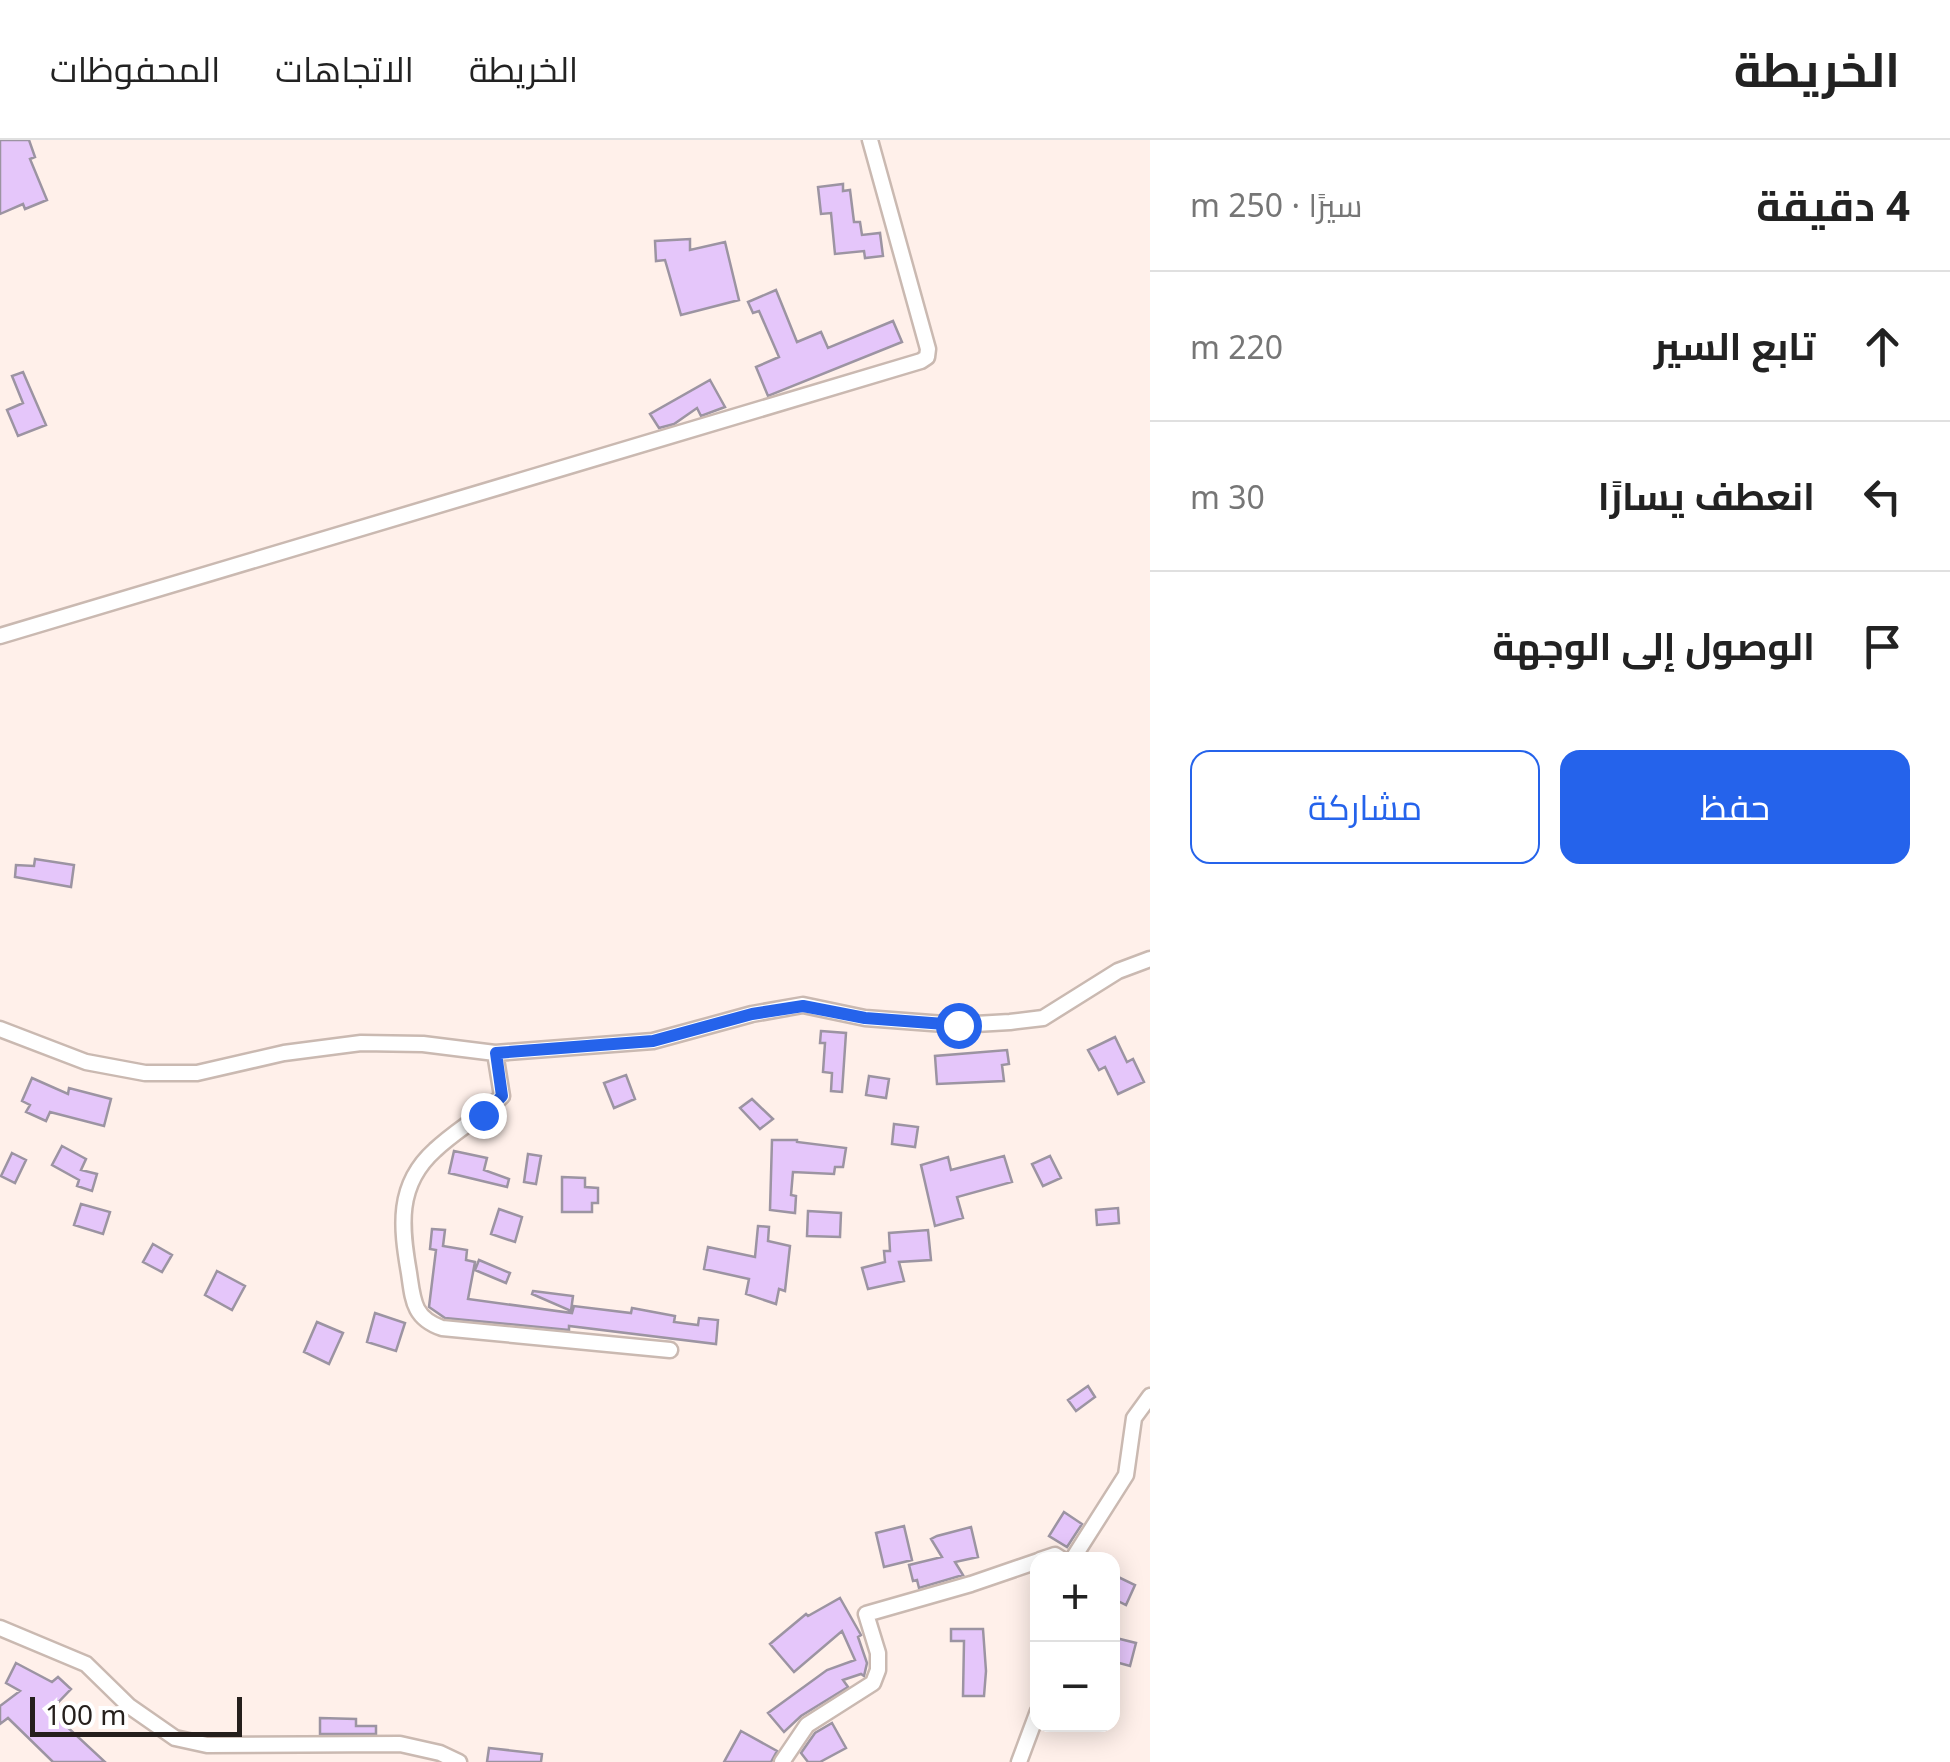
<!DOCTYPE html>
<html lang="ar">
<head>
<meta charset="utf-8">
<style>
  :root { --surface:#fff; --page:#f2f2f2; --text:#222; --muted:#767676; --line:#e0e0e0; --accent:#2563eb }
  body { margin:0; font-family:"Noto Sans",Cairo,sans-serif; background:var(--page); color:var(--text); direction:rtl }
  .controls { position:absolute; right:30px; bottom:30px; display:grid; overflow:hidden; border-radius:20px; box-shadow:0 5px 25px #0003 }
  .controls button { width:90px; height:90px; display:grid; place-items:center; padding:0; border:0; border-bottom:2px solid var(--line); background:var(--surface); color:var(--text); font:50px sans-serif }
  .scale { position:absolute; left:30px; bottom:25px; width:212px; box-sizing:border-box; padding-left:10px; border:5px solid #251f1c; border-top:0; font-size:28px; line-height:35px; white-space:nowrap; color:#251f1c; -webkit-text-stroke:8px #fff; paint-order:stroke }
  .stop { position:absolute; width:30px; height:30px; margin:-22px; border:8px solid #2563eb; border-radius:50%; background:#fff }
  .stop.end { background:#2563eb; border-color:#fff; box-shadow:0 2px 10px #0008 }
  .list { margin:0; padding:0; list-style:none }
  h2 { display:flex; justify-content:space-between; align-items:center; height:130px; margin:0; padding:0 40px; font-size:42px }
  h2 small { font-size:32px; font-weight:400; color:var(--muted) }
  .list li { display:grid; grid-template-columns:65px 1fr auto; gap:30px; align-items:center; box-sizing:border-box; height:150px; padding:0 40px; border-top:2px solid var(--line) }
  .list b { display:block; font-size:38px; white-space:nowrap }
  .list em { font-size:32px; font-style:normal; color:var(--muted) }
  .actions { display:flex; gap:20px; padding:30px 40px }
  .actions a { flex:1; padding:22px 0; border:2px solid var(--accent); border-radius:20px; text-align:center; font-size:35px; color:var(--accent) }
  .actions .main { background:var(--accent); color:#fff }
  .icon { flex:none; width:55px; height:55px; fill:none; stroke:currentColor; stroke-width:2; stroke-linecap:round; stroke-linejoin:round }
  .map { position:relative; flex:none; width:1150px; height:1622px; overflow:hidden; direction:ltr }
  header { display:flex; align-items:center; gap:60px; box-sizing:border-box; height:140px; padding:0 50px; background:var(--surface); border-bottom:2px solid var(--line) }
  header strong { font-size:48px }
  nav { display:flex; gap:55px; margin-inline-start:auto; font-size:35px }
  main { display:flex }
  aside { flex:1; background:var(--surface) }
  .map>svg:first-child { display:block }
  .building { fill:#e5c6fa; stroke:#9c94a2; stroke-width:2.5 }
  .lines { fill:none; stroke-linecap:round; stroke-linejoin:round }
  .minor-casing { stroke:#cab9b1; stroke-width:19 }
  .minor { stroke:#fff; stroke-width:14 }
  .route { stroke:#2563eb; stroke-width:12 }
</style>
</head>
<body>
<header>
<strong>الخريطة</strong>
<nav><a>الخريطة</a><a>الاتجاهات</a><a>المحفوظات</a></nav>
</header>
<main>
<aside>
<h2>4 دقيقة<small>سيرًا · 250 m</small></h2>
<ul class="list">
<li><svg class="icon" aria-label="ahead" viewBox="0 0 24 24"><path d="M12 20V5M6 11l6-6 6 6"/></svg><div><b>تابع السير</b></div><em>220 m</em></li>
<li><svg class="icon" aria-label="left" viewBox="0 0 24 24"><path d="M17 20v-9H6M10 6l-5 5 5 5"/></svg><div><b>انعطف يسارًا</b></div><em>30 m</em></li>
<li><svg class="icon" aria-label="arrive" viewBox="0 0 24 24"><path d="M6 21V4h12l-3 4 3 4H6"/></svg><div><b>الوصول إلى الوجهة</b></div></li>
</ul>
<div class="actions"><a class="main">حفظ</a><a>مشاركة</a></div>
</aside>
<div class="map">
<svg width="1150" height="1622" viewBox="0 0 1150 1622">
  <rect width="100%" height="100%" fill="#fff0ea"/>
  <path class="building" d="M0,0H29L35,17L30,19L47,60L25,69L23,64L0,74Z
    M843,44V51L850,50L854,82H860L862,95L880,93L883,116L865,118L864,111L835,114L831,73L821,74L818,47Z
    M690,99V110L725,102L739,160L681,175L665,120L656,121L655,101Z
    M776,150L797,202L821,192L828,208L893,181L902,202L768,256L756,227L779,217L759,171L753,173L748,162Z
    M23,232L46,285L18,296L7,270L23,263L12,236Z
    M710,240L725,267L701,276L697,268L674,284L659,288L650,274Z
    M35,719L74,725L71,747L15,737L16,725L34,726Z
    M821,891L846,893L842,952L831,951L832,933L823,932L825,903H820Z
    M1115,897L1127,922L1133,919L1144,942L1118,954L1105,927L1099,930L1088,910Z
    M1007,910L1009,924L1002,925L1004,941L937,944L935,916Z
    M626,935L635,959L614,968L604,943Z
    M869,936L889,939L886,958L866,955Z
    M32,938L68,954L69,948L111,959L104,986L50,972L46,981L26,972L30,965L22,961Z
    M752,959L773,979L760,989L740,968Z
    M894,984L918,987L915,1007L892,1004Z
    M772,1000H797V1002L846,1008L843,1027H835L834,1034L793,1032L791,1055L796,1056L795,1073L770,1070Z
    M62,1006L86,1019L81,1030L97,1034L92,1051L77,1046L79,1040L52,1025Z
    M454,1011L487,1018L484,1030L509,1039L507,1047L449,1033Z
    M12,1013L26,1020L15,1043L1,1036Z
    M528,1014L541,1016L536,1044L524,1042Z
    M1004,1016L1012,1042L957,1057L963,1078L935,1086L921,1025L948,1017L951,1030Z
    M1050,1016L1061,1038L1043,1046L1032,1024Z
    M562,1037L585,1038V1047L598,1048V1063H592V1072H562Z
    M81,1064L110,1072L103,1094L74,1085Z
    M1118,1068L1119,1083L1097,1085L1096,1070Z
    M499,1069L522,1077L515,1102L491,1094Z
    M808,1071L841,1073L840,1097L807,1096Z
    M758,1086L769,1087L768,1101L790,1106L785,1151L779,1149L776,1164L746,1154L749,1139L704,1129L708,1107L755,1117Z
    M432,1089L445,1090L443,1106L467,1110L466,1120L475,1122L468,1159L572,1173L574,1166L631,1173L632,1168L675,1176L674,1182L698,1185L699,1178L718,1180L716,1204L569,1186V1190L445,1178L429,1167L436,1110L430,1109Z
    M928,1090L931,1120L899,1122L904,1141L868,1149L862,1128L885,1122L884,1111H890L889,1093Z
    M153,1104L172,1115L162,1132L143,1122Z
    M479,1120L510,1133L506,1143L475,1130Z
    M217,1131L245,1146L232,1170L205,1155Z
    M533,1151L573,1156L571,1171L532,1154Z
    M375,1173L405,1183L396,1211L367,1202Z
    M317,1182L343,1193L329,1224L304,1212Z
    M1088,1246L1095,1257L1076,1271L1068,1260Z
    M1064,1372L1082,1384L1067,1407L1049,1396Z
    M904,1386L912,1420L884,1427L876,1393Z
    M971,1387L978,1417L955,1422L963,1435L919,1448L917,1440L913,1441L909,1425L942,1417L931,1399L937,1396Z
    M1112,1434L1135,1445L1126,1465L1112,1458Z
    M840,1458L861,1495L858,1497L867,1523L864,1536L861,1534L843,1540L848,1547L801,1576L784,1592L768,1573L827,1530L855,1520L842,1491L794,1532L770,1504L806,1474L808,1476Z
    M951,1489H983L986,1531L984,1556H963L964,1501H951Z
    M1112,1497L1136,1503L1130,1526L1112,1521Z
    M16,1523L52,1542L58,1537L71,1549L50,1571L105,1622H53L8,1578L0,1584V1566L20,1551L6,1543Z
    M320,1578L356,1579V1586H376V1594H320Z
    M832,1583L846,1608L820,1622H808L801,1613L815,1593Z
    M741,1591L777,1611L771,1622H724Z
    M489,1608L542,1614L541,1622H487Z"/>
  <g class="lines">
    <defs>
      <path id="minor" d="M0,496L921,221L927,217L928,209L870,0
        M0,889L86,922L145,933H197L284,913L361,903L423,904L495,913L653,901L752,874L803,865L865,878L958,885L1010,882L1043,878L1118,831L1150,819
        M495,913L502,956C481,977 456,990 435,1010C396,1045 401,1087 409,1133C413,1160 413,1178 442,1188L670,1210
        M1040,1420L1055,1415L1063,1420
        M1072,1420L1126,1335L1134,1278L1150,1256
        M0,1488L86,1524L129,1566L175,1598L207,1605L400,1604L440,1613L459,1622
        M782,1622L807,1585L873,1543L878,1530V1513L866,1474L971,1444L1038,1421
        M1019,1622L1038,1571"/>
    </defs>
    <use href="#minor" class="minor-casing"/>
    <use href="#minor" class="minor"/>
  </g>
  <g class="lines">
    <path class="route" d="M483,975L502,956L496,913L653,901L752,874L803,866L865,878L958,885"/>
  </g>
</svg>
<div class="controls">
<button>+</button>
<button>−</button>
</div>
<div class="scale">100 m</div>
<div class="stop" style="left:958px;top:885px"></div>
<div class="stop end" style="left:483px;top:975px"></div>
</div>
</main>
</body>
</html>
